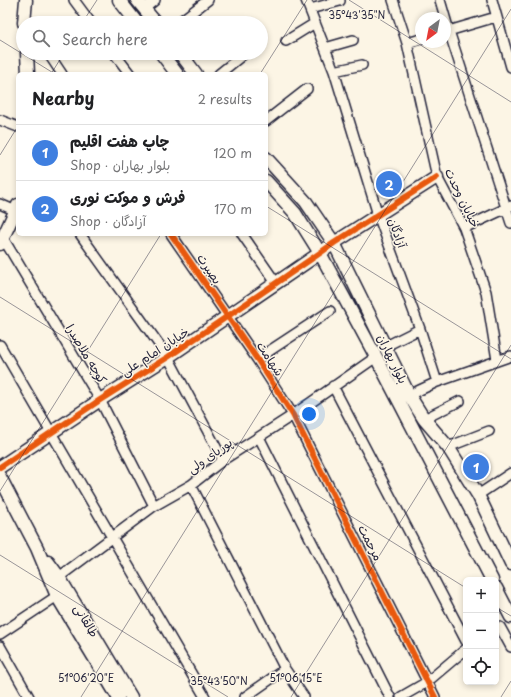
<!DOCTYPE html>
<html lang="en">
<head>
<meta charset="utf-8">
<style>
  :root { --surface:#fff; --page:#f6f6f6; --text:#202124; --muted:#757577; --line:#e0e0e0; --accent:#1f6fb2 }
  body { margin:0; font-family:"Playpen Sans","Playpen Sans Arabic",sans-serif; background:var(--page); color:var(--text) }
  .controls { position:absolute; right:12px; bottom:12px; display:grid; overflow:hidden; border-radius:6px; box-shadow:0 2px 6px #0003 }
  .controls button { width:36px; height:36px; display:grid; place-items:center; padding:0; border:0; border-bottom:1px solid var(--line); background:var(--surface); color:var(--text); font:20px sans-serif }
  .compass { position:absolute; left:415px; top:12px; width:36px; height:36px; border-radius:50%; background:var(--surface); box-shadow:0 2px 6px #0003; rotate:212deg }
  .you { position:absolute; left:309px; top:414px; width:14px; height:14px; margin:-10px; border:3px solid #fff; border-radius:50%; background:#1a73e8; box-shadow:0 0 0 6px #1a73e833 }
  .badge { display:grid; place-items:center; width:26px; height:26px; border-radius:50%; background:var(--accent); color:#fff; font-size:13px; font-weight:700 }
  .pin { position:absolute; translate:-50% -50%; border:2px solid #fff; box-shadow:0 1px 4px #0006 }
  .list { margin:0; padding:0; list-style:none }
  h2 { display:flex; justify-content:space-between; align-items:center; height:52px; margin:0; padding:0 16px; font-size:17px }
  h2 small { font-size:13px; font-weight:400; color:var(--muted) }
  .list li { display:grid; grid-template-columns:26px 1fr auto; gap:12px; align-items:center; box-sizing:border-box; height:56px; padding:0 16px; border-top:1px solid var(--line) }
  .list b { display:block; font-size:15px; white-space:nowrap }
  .list p { margin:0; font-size:13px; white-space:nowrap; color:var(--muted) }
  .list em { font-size:13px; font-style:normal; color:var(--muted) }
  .icon { flex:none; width:22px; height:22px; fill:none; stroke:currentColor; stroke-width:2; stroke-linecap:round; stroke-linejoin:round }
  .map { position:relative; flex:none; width:511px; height:697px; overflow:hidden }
  .search { position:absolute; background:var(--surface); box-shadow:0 2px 6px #0003; left:16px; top:16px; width:252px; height:44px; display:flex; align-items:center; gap:10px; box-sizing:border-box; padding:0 14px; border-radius:22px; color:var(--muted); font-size:15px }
  .panel { position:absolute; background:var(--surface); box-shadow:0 2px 6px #0003; left:16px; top:72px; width:252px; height:164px; border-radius:6px }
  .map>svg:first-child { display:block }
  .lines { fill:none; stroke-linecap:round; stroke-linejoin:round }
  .street-casing { stroke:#22223b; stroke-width:12 }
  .secondary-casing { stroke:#22223b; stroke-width:15 }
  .street { stroke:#fcf5e5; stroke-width:9 }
  .secondary { stroke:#fcf5e5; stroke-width:12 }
  .cycleway-casing { stroke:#fcf5e5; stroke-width:8 }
  .cycleway { stroke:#e8590c; stroke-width:6 }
  .ticks { fill:none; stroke:#22223b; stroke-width:1; stroke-opacity:0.45 }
  .labels { text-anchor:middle; stroke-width:3; stroke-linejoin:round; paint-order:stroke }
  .street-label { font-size:12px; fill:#22223b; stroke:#fcf5e5 }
  .ticks-label { font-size:10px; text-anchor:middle; fill:#22223b; stroke:#fcf5e5; stroke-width:3; stroke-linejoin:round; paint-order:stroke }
</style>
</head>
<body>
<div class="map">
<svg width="511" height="697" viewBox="0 0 511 697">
  <rect width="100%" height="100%" fill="#fcf5e5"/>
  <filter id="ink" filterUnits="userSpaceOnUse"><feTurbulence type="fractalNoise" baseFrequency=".025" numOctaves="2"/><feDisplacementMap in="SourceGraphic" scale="8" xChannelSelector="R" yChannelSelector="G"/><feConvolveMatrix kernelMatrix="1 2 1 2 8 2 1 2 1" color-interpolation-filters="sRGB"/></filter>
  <g filter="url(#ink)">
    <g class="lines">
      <defs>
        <path id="street" d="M74,0L91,23
          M306,0L334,71L378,215L420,329L437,382
          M393,0L407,43L437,177L464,228L486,292L497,360
          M440,0L449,31L511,223
          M492,0L511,67
          M144,9L155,0
          M310,9L340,1
          M178,23L208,0
          M445,32L496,17
          M286,41L315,23
          M407,43L421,39
          M325,48L353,40
          M48,53L62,74
          M114,53L130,74
          M185,60L194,53
          M334,71L362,65
          M219,74L245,53
          M0,120L18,127
          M266,121L307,89
          M0,204L16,211
          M464,228L511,206
          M80,234L168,357L223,460
          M171,234L257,359L293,415L435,697
          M242,234L276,283
          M3,238L100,400L154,506
          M0,345L205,697
          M386,346L420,329
          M257,359L330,311
          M333,386L466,641
          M409,395L437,382L511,356
          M424,419L460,401
          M259,437L390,697
          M448,447L489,431
          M191,485L285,669L304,697
          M478,495L511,473
          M59,577L154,506L191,485L223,460L293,415L376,357
          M500,627L511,647
          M0,634L57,596
          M0,646L29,697
          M245,697L285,669
          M401,697L427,682L466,649"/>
        <path id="secondary" d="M119,0L137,23
          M137,0L156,23
          M24,23L26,0
          M27,53L28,74
          M161,53L177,74
          M180,53L196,74
          M266,158L306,202L334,243L409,395L424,419L448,447L478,495L511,564
          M266,181L295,213L320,253L376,357L492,580
          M0,244L18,205
          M0,467L100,400L168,357L320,253L334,243L437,177
          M0,477L37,548L57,596L118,697
          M48,562L59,577L131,697
          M496,588L511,617"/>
      </defs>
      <use href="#street" class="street-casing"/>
      <use href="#secondary" class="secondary-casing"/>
      <use href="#street" class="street"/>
      <use href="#secondary" class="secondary"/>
      <defs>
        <path id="cycleway" d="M171,234L257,359L293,415L435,697
          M0,467L100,400L168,357L320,253L334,243L437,177"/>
      </defs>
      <use href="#cycleway" class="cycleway-casing"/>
      <use href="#cycleway" class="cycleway"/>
    </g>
  </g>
  <path class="ticks" d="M349,0L511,102M82,23L97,0M0,40L55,74M51,74L64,53M260,74L307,0M0,155L18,126M266,206L511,359M0,297L466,588M0,491L161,234M0,555L228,697M496,607L511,616M81,697L511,9M291,697L511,345M501,697L511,681"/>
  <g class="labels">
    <g class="street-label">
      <text transform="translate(462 198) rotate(64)" y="4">خیابان وحدت</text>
      <text transform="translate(397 233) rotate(70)" y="4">آزادگان</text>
      <text transform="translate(209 269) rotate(56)" y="4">بصیرت</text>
      <text transform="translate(155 352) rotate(-33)" y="4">خیابان امام علی</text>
      <text transform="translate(86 354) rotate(59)" y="4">کوچه ملاصدرا</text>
      <text transform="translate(270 359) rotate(57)" y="4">شهامت</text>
      <text transform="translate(392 359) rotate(64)" y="4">بلوار بهاران</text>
      <text transform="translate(210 456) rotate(-35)" y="4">پوریای ولی</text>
      <text transform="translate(370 543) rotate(63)" y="4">مرحمت</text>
      <text transform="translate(86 621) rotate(59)" y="4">طالقانی</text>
    </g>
  </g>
  <g class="ticks-label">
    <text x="357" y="19">35°43'35"N</text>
    <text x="86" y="682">51°06'20"E</text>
    <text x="296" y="682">51°06'15"E</text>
    <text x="219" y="685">35°43'50"N</text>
  </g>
</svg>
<div class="controls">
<button>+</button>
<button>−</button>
<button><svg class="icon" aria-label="locate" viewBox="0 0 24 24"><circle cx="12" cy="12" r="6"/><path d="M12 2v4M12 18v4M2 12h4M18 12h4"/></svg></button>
</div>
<svg class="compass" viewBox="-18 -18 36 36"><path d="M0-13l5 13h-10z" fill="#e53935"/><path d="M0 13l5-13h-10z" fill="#757577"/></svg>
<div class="you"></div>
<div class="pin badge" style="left:476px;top:467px;background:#3f7fe0">1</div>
<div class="pin badge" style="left:389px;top:184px;background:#3f7fe0">2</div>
<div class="search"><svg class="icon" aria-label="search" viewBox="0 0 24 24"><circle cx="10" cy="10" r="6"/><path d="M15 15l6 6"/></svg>Search here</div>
<section class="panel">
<h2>Nearby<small>2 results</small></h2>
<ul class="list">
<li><span class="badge" style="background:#3f7fe0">1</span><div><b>چاپ هفت اقلیم</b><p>Shop · بلوار بهاران</p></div><em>120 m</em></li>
<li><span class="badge" style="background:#3f7fe0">2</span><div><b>فرش و موکت نوری</b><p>Shop · آزادگان</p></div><em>170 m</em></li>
</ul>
</section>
</div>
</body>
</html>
